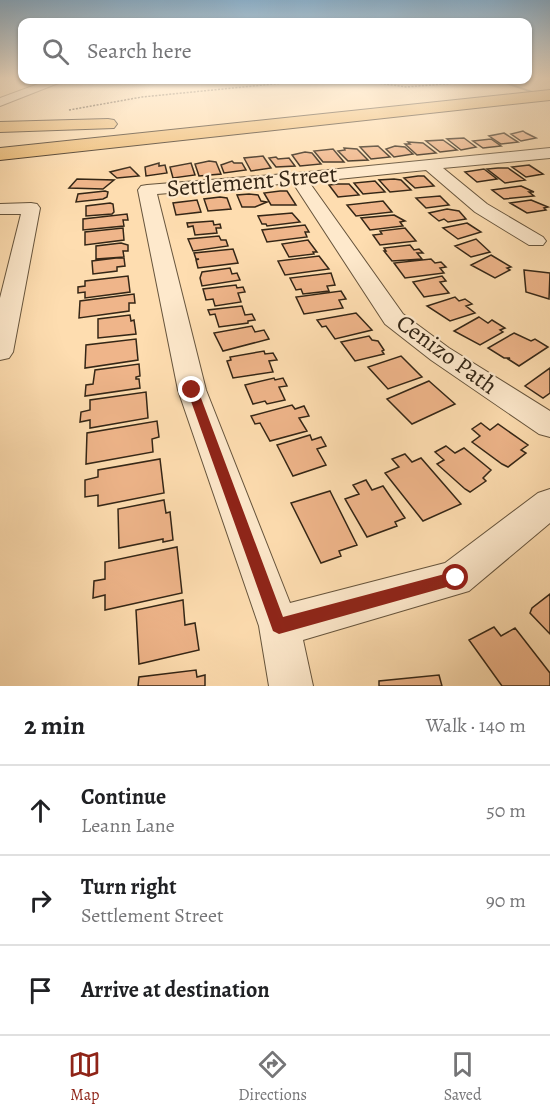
<!DOCTYPE html>
<html lang="en">
<head>
<meta charset="utf-8">
<style>
  :root { --surface:#fff; --page:#f6f6f6; --text:#202124; --muted:#757577; --line:#e0e0e0; --accent:#8f2418 }
  body { margin:0; font-family:Alegreya,serif; background:var(--page); color:var(--text) }
  .stop { position:absolute; width:18px; height:18px; margin:-14px; border:4px solid #8f2418; border-radius:50%; background:#fff }
  .stop.end { background:#8f2418; border-color:#fff; box-shadow:0 2px 6px #0008 }
  .list { margin:0; padding:0; list-style:none }
  h2 { display:flex; justify-content:space-between; align-items:center; height:78px; margin:0; padding:0 24px; font-size:26px }
  h2 small { font-size:20px; font-weight:400; color:var(--muted) }
  .list li { display:grid; grid-template-columns:39px 1fr auto; gap:18px; align-items:center; box-sizing:border-box; height:90px; padding:0 24px; border-top:2px solid var(--line) }
  .list b { display:block; font-size:22px; white-space:nowrap }
  .list p { margin:0; font-size:20px; white-space:nowrap; color:var(--muted) }
  .list em { font-size:20px; font-style:normal; color:var(--muted) }
  .icon { flex:none; width:33px; height:33px; fill:none; stroke:currentColor; stroke-width:2; stroke-linecap:round; stroke-linejoin:round }
  .map { position:relative; flex:none; width:550px; height:686px; overflow:hidden }
  .search { position:absolute; background:var(--surface); box-shadow:0 2px 4px #0004; left:18px; right:18px; top:18px; height:66px; display:flex; align-items:center; gap:15px; box-sizing:border-box; padding:0 21px; border-radius:12px; color:var(--muted); font-size:22px }
  .sheet { height:348px; background:var(--surface) }
  nav { display:flex; justify-content:space-around; align-items:center; box-sizing:border-box; height:84px; border-top:2px solid var(--line); background:var(--surface); font-size:16px; color:var(--muted) }
  nav a { display:grid; justify-items:center; gap:3px }
  nav .on { color:var(--accent) }
  .map>svg:first-child { display:block }
  .lines { fill:none; stroke-linecap:round; stroke-linejoin:round }
  .stream { stroke:#787e77; stroke-width:2 }
  .building { fill:#efb58a; stroke:#342616; stroke-width:1.5 }
  .minor-casing { stroke:#66543c; stroke-width:2 }
  .highway-casing { stroke:#342616; stroke-width:2 }
  .path { stroke:#342616; stroke-width:1.5; stroke-dasharray:2 1.5; stroke-linecap:butt }
  .minor { fill:#fee9cc; fill-rule:evenodd }
  .highway { fill:#efbe78; fill-rule:evenodd }
  .route { fill:#8f2418 }
  .labels { text-anchor:middle; stroke-width:4.5; stroke-linejoin:round; paint-order:stroke }
  .street-label { font-size:24px; fill:#342616; stroke:#fee9cc }
</style>
</head>
<body>
<div class="map">
<svg width="550" height="686" viewBox="0 0 550 686">
  <rect width="100%" height="100%" fill="#feddb0"/>
  <filter id="stains"><feTurbulence type="fractalNoise" baseFrequency=".00333" numOctaves="4"/><feColorMatrix values="0 0 0 0 .2 0 0 0 0 .09 0 0 0 0 .02 0 0 0 .5 -.17"/></filter>
  <radialGradient id="worn" r=".72"><stop offset=".6" stop-color="#630" stop-opacity="0"/><stop offset="1" stop-color="#630" stop-opacity=".3"/></radialGradient>
  <g class="lines">
    <path class="stream" d="M497,80L550,98"/>
  </g>
  <path class="building" d="M523,131L526,133L536,138L521,141L511,134Z
    M504,133L518,142L501,144L489,136Z
    M464,138L476,147L461,150L447,139Z
    M491,139L501,146L483,148L473,141Z
    M443,140L457,150L440,152L426,141Z
    M408,142L423,143L436,153L417,155L405,144H410Z
    M378,146L390,157L371,159L360,147Z
    M395,146L405,147L413,154L394,157L386,149Z
    M344,148L357,149L368,160L348,161L338,151L345,150Z
    M333,149L344,162H323L314,151Z
    M305,152L312,153L321,164L300,166L292,155Z
    M263,156L271,168L251,171L244,158Z
    M276,157L278,159L289,158L295,166L276,167L269,158Z
    M209,161L216,162L221,174L199,176L195,164Z
    M232,161L234,163H242L246,170L224,173L221,165Z
    M159,163V166L165,165L167,173L146,176L145,167Z
    M191,163L195,175L173,178L170,167Z
    M529,165L543,174L526,177L512,167Z
    M130,167L139,176L117,178L110,172Z
    M498,168H508L525,180L505,183L487,169Z
    M484,169L497,179L477,182L465,172Z
    M418,176H424L434,186L415,188L404,178Z
    M77,179L114,180L103,189L69,188Z
    M394,179L401,180L411,190L390,192L379,180Z
    M375,181L385,192L363,194L354,183Z
    M338,184H349L359,195L338,197L329,185Z
    M521,186L534,192H529L534,196L504,199L492,190Z
    M105,191L108,192L107,197L103,199L76,202L78,194Z
    M280,191H287L296,205H271L264,193Z
    M249,194L258,195L261,201L267,202L255,207H242L237,195Z
    M440,196L449,205L426,208L416,198Z
    M220,197L227,198L231,209L208,211L204,199Z
    M197,200L201,212L176,215L173,203Z
    M531,200L548,207L544,208L546,210L527,213L510,203Z
    M383,201L392,212L356,216L347,205Z
    M110,203L113,204L114,212L112,214L86,216V206Z
    M447,209L459,211L466,219L448,222L444,219L439,221L429,213Z
    M292,213L300,222L267,226L266,224H262L258,216Z
    M127,214L128,220H123L124,226L83,230V219Z
    M394,215L405,221L400,222L403,226L370,230L361,218Z
    M213,221L214,225L220,224L221,228H216L217,233L195,235L193,226L188,227L187,223Z
    M467,223L481,232L458,239L443,228Z
    M305,225L309,232H305L307,237L267,242L262,230Z
    M123,228L124,240L85,245V232Z
    M405,228L416,241L380,245L373,235L382,234L380,231Z
    M219,236L221,240H226L228,246L193,251L188,239Z
    M476,239L490,252L471,257L455,246Z
    M308,240L317,252H313L314,254L289,257L282,244Z
    M121,243L128,245V251H123L124,257L96,259V246Z
    M410,245L414,250L419,249L423,253H417L422,259L392,261L384,251H386L384,248Z
    M233,249L238,263L198,268L196,260L199,259H196L194,253Z
    M491,255L511,267L507,268L510,270L495,278L471,265Z
    M319,256L329,269L285,275L278,261Z
    M116,258H124L125,266L117,267V271L93,274L92,261Z
    M431,259L435,263L441,262L446,267L440,268L444,273L405,278L394,263Z
    M230,268L232,274L237,273L240,280L202,286L200,278L202,272Z
    M524,270L550,273L549,299L526,292Z
    M331,273L335,285L327,286L329,291L303,294L301,289L296,290L290,278Z
    M128,276L130,292L85,298V292L78,293V287L85,286V281Z
    M442,276L446,281L440,282L449,293L424,297L413,282Z
    M236,285L237,288L243,287L245,292L238,293L241,302L215,306L213,299L206,300L203,289Z
    M341,291L346,299L339,300L343,308L304,314L296,297Z
    M134,294L135,303H129V311L79,318L80,301Z
    M455,297L459,301L465,299L472,304L466,306L475,313L450,321L427,306Z
    M242,306L245,315L252,314L255,320L248,321V323L219,327L215,314L210,315L208,310Z
    M356,313L372,330L335,339L326,326L322,327L317,320Z
    M130,315L131,321L134,320L136,334L98,338V319Z
    M479,317L488,323L492,320L505,328L500,330L503,332L480,345L454,331Z
    M252,326L255,332L264,330L269,339L223,351L214,333Z
    M514,333L531,341L535,339L548,347L519,366L508,359L510,358H504L488,348Z
    M369,336L372,340L378,341L384,350L382,351L384,354L355,361L341,342Z
    M136,339L138,360L85,368L86,345Z
    M264,351L265,354L273,353L277,360L269,361L273,372L233,378L227,361L231,360L230,357Z
    M401,356L422,377L388,389L368,367Z
    M139,364L140,376L136,377V379H139L140,388L85,396L86,385L93,384L95,370Z
    M550,368V393L543,398L525,386Z
    M274,378L275,380L283,378L287,386L279,387L285,400L267,404L265,401L253,404L245,385Z
    M429,381L455,404L412,424L387,399Z
    M146,392L148,418L90,428V420L80,422L81,412L90,410V400Z
    M292,405L295,409L304,406L309,416L299,418L307,431L270,441L260,423L255,424L251,416Z
    M157,421L159,437L152,439L153,452L86,464L87,433Z
    M481,423L490,430L498,424L528,445L521,450L526,453L508,467L502,464L472,442L480,436L472,429Z
    M310,435L312,440L321,437L326,446L317,449L326,465L293,476L277,445Z
    M446,446L455,453L464,448L491,470L483,478L486,481L470,492L465,489L437,464L444,460L435,452Z
    M405,454L412,462L421,458L461,504L423,521L385,473L399,467L392,459Z
    M160,459L164,493L98,506V495L85,497V480L98,477V470Z
    M366,480L372,490L383,486L405,518L395,522L397,526L367,537L345,499L359,494L353,485Z
    M330,491L357,545L339,551L341,556L321,563L291,503Z
    M164,500L166,513L170,512L173,540L163,542V539L119,548L118,509Z
    M177,547L182,593L105,610V595L93,598L94,581L105,579V562Z
    M550,594V634L530,613L532,608Z
    M183,600L185,625L195,623L199,650L139,664L136,610Z
    M494,627L501,636L515,628L550,673V686H502L469,640Z
    M196,670L197,677L205,675V686H138L139,677Z
    M439,675L442,686H379V681Z"/>
  <g class="lines">
    <defs>
      <path id="minor" d="M49,80H59L61,82L0,106V98Z
        M550,148V158L443,168L487,204L543,237L546,241L543,245H529L475,212L426,170L309,182L403,314L449,348L550,411V437L539,434L431,360L385,324L293,183L157,194L206,390L290,603L445,563L538,493L550,489V523L469,591L303,640L313,686H269L259,626L178,390L138,190L141,186L147,185L298,173Z
        M31,203L37,204L40,208L13,352L9,358L0,360V298L21,214H0V204Z"/>
      <path id="highway" d="M550,90V100L0,160V148Z
        M108,119L114,120L117,124L114,128L0,132V122Z"/>
    </defs>
    <use href="#minor" class="minor-casing"/>
    <use href="#highway" class="highway-casing"/>
    <path class="path" d="M528,78H532
      M356,80L406,87L494,80
      M69,110L142,97L314,80"/>
    <use href="#minor" class="minor"/>
    <use href="#highway" class="highway"/>
  </g>
  <linearGradient id="sky" x2="0" y2="1"><stop stop-color="#8db6d4"/><stop offset="0.45" stop-color="#fff0db"/><stop offset="1" stop-color="#fff0db" stop-opacity="0"/></linearGradient>
  <rect width="550" height="174" fill="url(#sky)"/>
  <path class="route" d="M192,386L198,390L283,617L456,571L461,574L463,578L461,583L279,634L273,631L187,390Z"/>
  <g class="labels">
    <g class="street-label">
      <text transform="translate(252 181) rotate(-5)" y="8">Settlement Street</text>
      <text transform="translate(447 354) rotate(36)" y="8">Cenizo Path</text>
    </g>
  </g>
  <rect width="100%" height="100%" filter="url(#stains)"/>
  <rect width="100%" height="100%" fill="url(#worn)"/>
</svg>
<div class="stop" style="left:456px;top:578px"></div>
<div class="stop end" style="left:192px;top:390px"></div>
<div class="search"><svg class="icon" aria-label="search" viewBox="0 0 24 24"><circle cx="10" cy="10" r="6"/><path d="M15 15l6 6"/></svg>Search here</div>
</div>
<section class="sheet">
<h2>2 min<small>Walk · 140 m</small></h2>
<ul class="list">
<li><svg class="icon" aria-label="ahead" viewBox="0 0 24 24"><path d="M12 20V5M6 11l6-6 6 6"/></svg><div><b>Continue</b><p>Leann Lane</p></div><em>50 m</em></li>
<li><svg class="icon" aria-label="right" viewBox="0 0 24 24"><path d="M7 20v-9h11M14 6l5 5-5 5"/></svg><div><b>Turn right</b><p>Settlement Street</p></div><em>90 m</em></li>
<li><svg class="icon" aria-label="arrive" viewBox="0 0 24 24"><path d="M6 21V4h12l-3 4 3 4H6"/></svg><div><b>Arrive at destination</b></div></li>
</ul>
</section>
<nav>
<a class="on"><svg class="icon" aria-label="map" viewBox="0 0 24 24"><path d="M3 6l6-2 6 2 6-2v14l-6 2-6-2-6 2zM9 4v14M15 6v14"/></svg>Map</a>
<a><svg class="icon" aria-label="directions" viewBox="0 0 24 24"><path d="M12 3l9 9-9 9-9-9zM9 14v-3h6M13 9l2 2-2 2"/></svg>Directions</a>
<a><svg class="icon" aria-label="saved" viewBox="0 0 24 24"><path d="M7 4h10v16l-5-4-5 4z"/></svg>Saved</a>
</nav>
</body>
</html>
